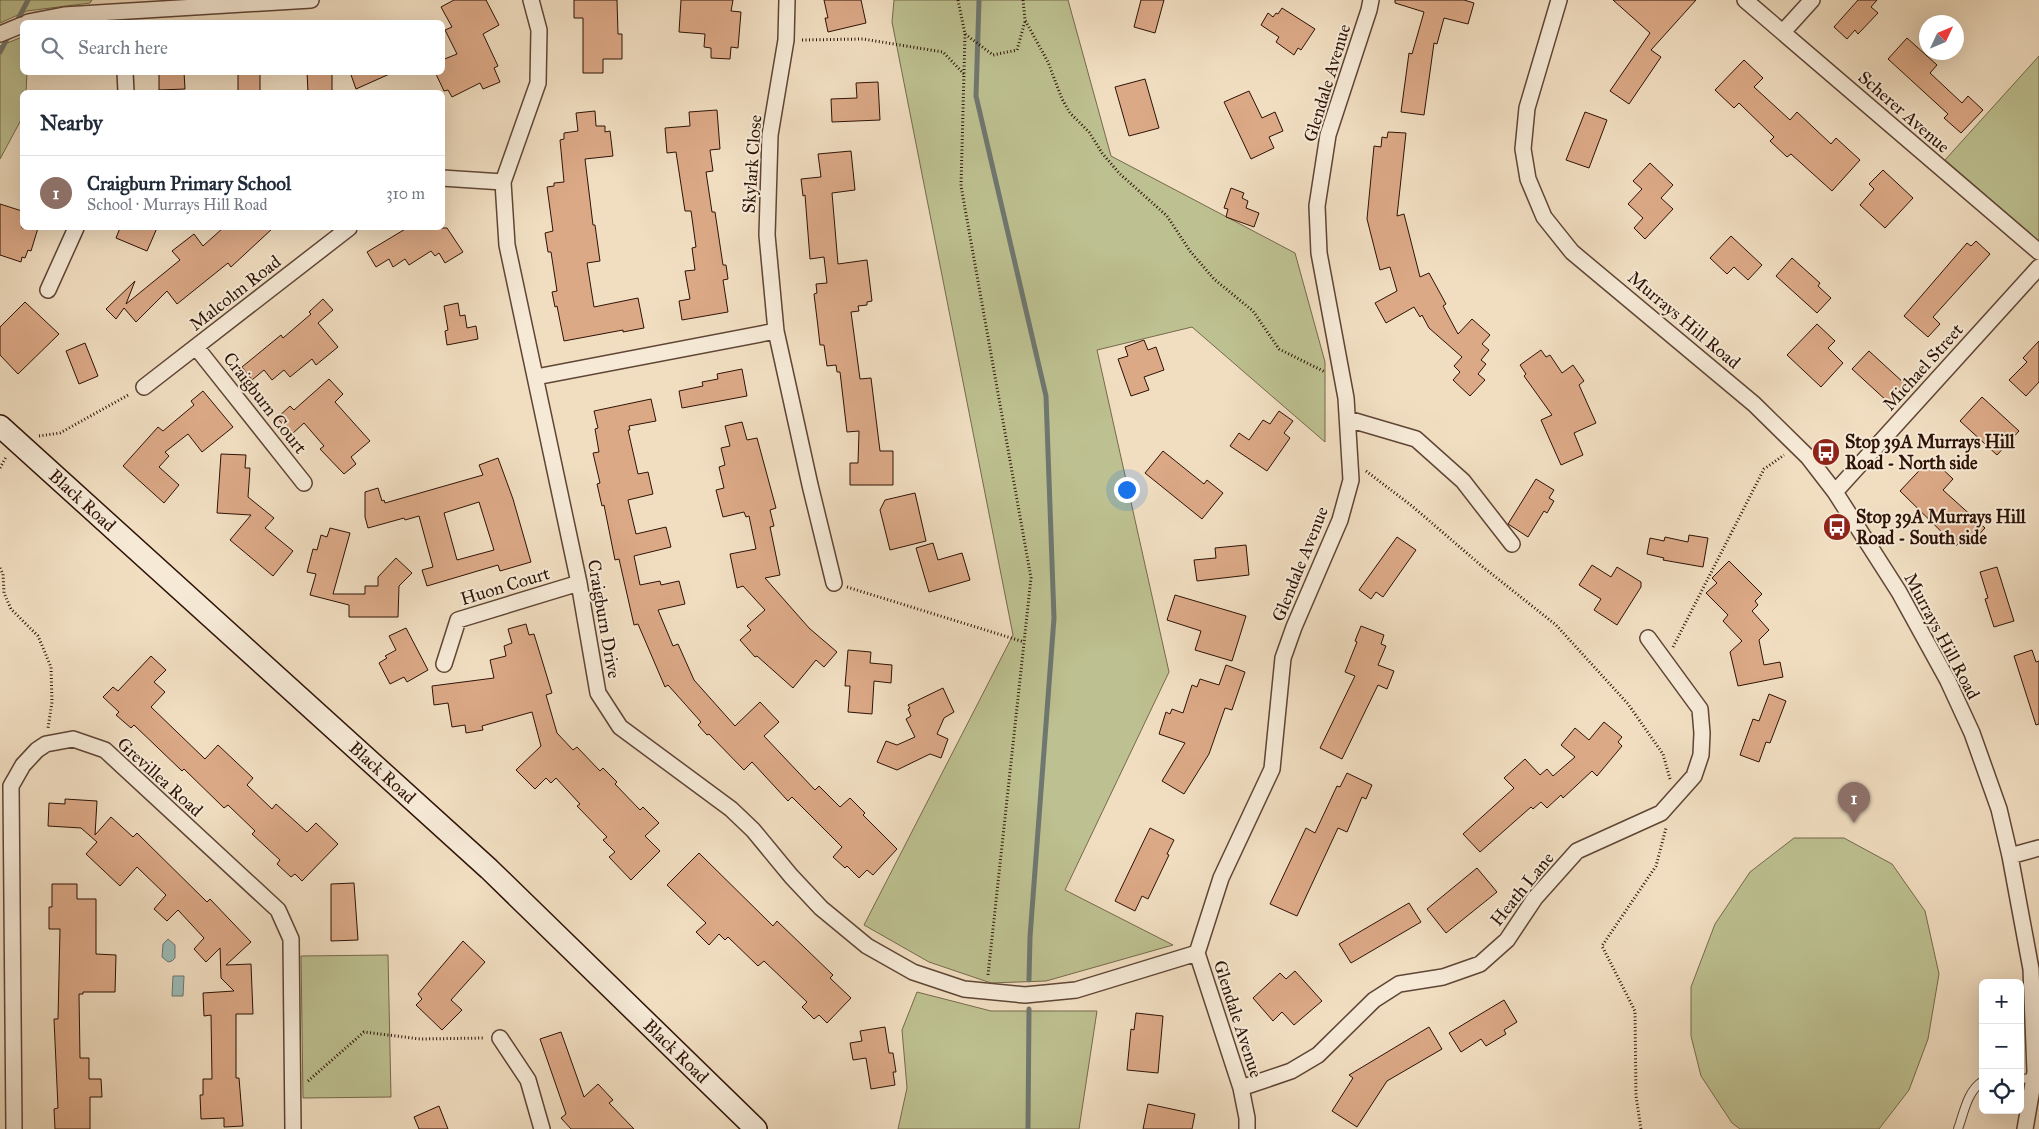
<!DOCTYPE html>
<html lang="en">
<head>
<meta charset="utf-8">
<style>
  :root { --surface:#fff; --page:#f6f6f7; --text:#1f2937; --muted:#747a83; --line:#e0e1e3; --accent:#8f2418 }
  body { margin:0; font-family:"IM FELL Great Primer",serif; background:var(--page); color:var(--text) }
  .controls { position:absolute; right:15px; bottom:15px; display:grid; overflow:hidden; border-radius:8px; box-shadow:0 5px 20px #0002 }
  .controls button { width:45px; height:45px; display:grid; place-items:center; padding:0; border:0; border-bottom:1px solid var(--line); background:var(--surface); color:var(--text); font:25px sans-serif }
  .compass { position:absolute; left:1919px; top:15px; width:45px; height:45px; border-radius:50%; background:var(--surface); box-shadow:0 5px 20px #0002; rotate:46deg }
  .you { position:absolute; left:1126px; top:489px; width:18px; height:18px; margin:-12px; border:4px solid #fff; border-radius:50%; background:#1a73e8; box-shadow:0 0 0 8px #1a73e833 }
  .badge { display:grid; place-items:center; width:32px; height:32px; border-radius:50%; background:var(--accent); color:#fff; font-size:16px; font-weight:700 }
  .pin { position:absolute; translate:-50% -41px; filter:drop-shadow(0 1px 2px #0008) }
  .pin::after { content:''; position:absolute; top:26px; width:18px; height:15px; background:inherit; clip-path:polygon(0 0,100% 0,50% 100%) }
  .list { margin:0; padding:0; list-style:none }
  h2 { display:flex; justify-content:space-between; align-items:center; height:65px; margin:0; padding:0 20px; font-size:21px }
  h2 small { font-size:16px; font-weight:400; color:var(--muted) }
  .list li { display:grid; grid-template-columns:32px 1fr auto; gap:15px; align-items:center; box-sizing:border-box; height:75px; padding:0 20px; border-top:1px solid var(--line) }
  .list b { display:block; font-size:19px; white-space:nowrap }
  .list p { margin:0; font-size:16px; white-space:nowrap; color:var(--muted) }
  .list em { font-size:16px; font-style:normal; color:var(--muted) }
  .icon { flex:none; width:28px; height:28px; fill:none; stroke:currentColor; stroke-width:2; stroke-linecap:round; stroke-linejoin:round }
  .map { position:relative; flex:none; width:2039px; height:1129px; overflow:hidden }
  .search { position:absolute; background:var(--surface); box-shadow:0 5px 20px #0002; left:20px; top:20px; width:425px; height:55px; display:flex; align-items:center; gap:12px; box-sizing:border-box; padding:0 18px; border-radius:8px; color:var(--muted); font-size:19px }
  .panel { position:absolute; background:var(--surface); box-shadow:0 5px 20px #0002; left:20px; top:90px; width:425px; height:140px; border-radius:8px }
  .map>svg:first-child { display:block }
  .green { fill:#bdc090; stroke:#76694b }
  .water { fill:#9bbbb7; stroke:#6f7770 }
  .lines { fill:none; stroke-linecap:round; stroke-linejoin:round }
  .stream { stroke:#6f7770; stroke-width:5 }
  .building { fill:#dca987; stroke:#2e1206; fill-rule:evenodd }
  .lane-casing { stroke:#5f4535; stroke-width:10 }
  .street-casing { stroke:#5f4535; stroke-width:18 }
  .secondary-casing { stroke:#2e1206; stroke-width:24 }
  .path { stroke:#2e1206; stroke-width:3; stroke-dasharray:1 2.5; stroke-linecap:butt }
  .lane { stroke:#f6ead7; stroke-width:8 }
  .street { stroke:#f6ead7; stroke-width:15 }
  .secondary { stroke:#f6ead7; stroke-width:21 }
  .labels { text-anchor:middle; stroke-width:4; stroke-linejoin:round; paint-order:stroke }
  .street-label { font-size:18px; fill:#2e1206; stroke:#f6ead7 }
  .poi-label { font-size:18px; font-weight:bold; fill:#2e1206; stroke:#f6ead7; text-anchor:start }
</style>
</head>
<body>
<div class="map">
<svg width="2039" height="1129" viewBox="0 0 2039 1129">
  <rect width="100%" height="100%" fill="#f1dec1"/>
  <filter id="stains"><feTurbulence type="fractalNoise" baseFrequency=".004" numOctaves="4"/><feColorMatrix values="0 0 0 0 .2 0 0 0 0 .09 0 0 0 0 .02 0 0 0 .5 -.17"/></filter>
  <radialGradient id="worn" r=".72"><stop offset=".6" stop-color="#630" stop-opacity="0"/><stop offset="1" stop-color="#630" stop-opacity=".3"/></radialGradient>
  <path class="green" d="M0,0H92L90,3L27,11L0,23Z
    M894,0H1068L1111,156L1295,253L1325,362V442L1192,327L1097,350L1169,672L1065,890L1173,945L1046,981L991,983L929,962L864,925L1013,635L892,22Z
    M22,37V72L27,73L26,92H22V118L0,159V46Z
    M2039,56V241L1945,160Z
    M1794,838H1844L1892,864L1925,911L1939,974L1928,1039L1909,1090L1879,1129H1740L1732,1123L1701,1076L1691,1036V987L1715,924L1750,872Z
    M388,955L391,1097L303,1098L301,956Z
    M917,992L991,1011H1097L1079,1129H898L907,1088L902,1030Z"/>
  <path class="water" d="M168,939L175,945V958L172,961L168,962L162,957L163,944Z
    M173,976H184L183,996H172Z"/>
  <g class="lines">
    <path class="stream" d="M979,0L976,96L1046,396L1054,618L1030,937L1029,980
      M16,23L28,0
      M0,52L9,35
      M1028,1129L1029,1009"/>
  </g>
  <path class="building" d="M454,0H486L499,25L483,34L498,66L494,68L500,82L483,89L480,83L452,97L448,90L444,91L435,72H442V60L457,54L445,30L452,27L441,7Z
    M574,0H617L618,34H622V59H603V73H583V18H574Z
    M681,0H733L731,11L741,12L738,48L731,47L730,59L711,58V48L704,47L705,34L679,32Z
    M824,0H861L866,23L828,32L825,18H828Z
    M1141,0H1164L1155,33L1134,27Z
    M1395,0H1464L1474,3L1468,24L1444,18L1437,44L1434,43L1424,115L1401,112L1409,53L1412,54L1424,12L1395,3Z
    M1613,0H1696L1651,50L1661,57L1629,104L1610,91L1650,33Z
    M1858,0H1877L1871,7L1878,13L1858,34L1855,30L1847,39L1834,27Z
    M1282,8L1315,29L1301,50L1298,48L1294,55L1276,42L1279,37L1261,25L1268,13L1273,17L1276,13L1278,14Z
    M1907,38L1937,65L1930,73L1962,103L1968,96L1983,110L1961,133L1944,118L1948,114L1888,59Z
    M1744,60L1763,78L1754,87L1790,120L1797,112L1831,144L1836,138L1860,160L1832,191L1791,154L1787,157L1770,141L1774,137L1739,103L1734,108L1715,90Z
    M159,72H184L185,89L159,90Z
    M238,72H260V92H238Z
    M307,72H332V92H308Z
    M350,72H394L356,89Z
    M1145,79L1159,128L1129,136L1115,87Z
    M878,82L880,120L832,122L831,99L857,98L856,83Z
    M1249,91L1262,118L1275,112L1283,131L1269,137L1274,148L1251,159L1224,102Z
    M717,110L720,149L710,150L713,171L706,172L712,212H715L723,265H726L728,279L723,280L728,312L682,320L679,301L690,299L685,271L695,270L692,248L696,247L691,211H685L676,152L667,153L665,128L690,126L689,112Z
    M595,111L596,126H605V132L610,131L613,156L585,159L593,225H595L600,261L587,263L594,307L638,298L644,328L623,332V330L564,341L557,306L555,307L552,292L557,291L551,252H548L545,233L553,231L547,187L554,186V183L564,182L560,140L564,139V133L578,131L576,113Z
    M1585,112L1607,120L1589,168L1566,160Z
    M1388,132L1406,133L1397,216L1404,214L1420,277L1429,273L1446,304L1443,306L1458,334L1472,319L1490,335L1482,344L1489,350L1481,360L1486,364L1478,374L1485,380L1470,396L1453,380L1460,372L1454,366L1462,357L1429,328L1422,315L1420,317L1414,307L1386,323L1375,303L1397,291L1390,267L1380,270L1367,219L1374,146L1381,147L1382,137L1387,138Z
    M851,151L855,190L832,193L838,264L867,260L872,301L867,302V305L858,306L859,311L851,312L860,379L871,378L880,451H893V485H850V463H858L859,431L847,432L840,372H837L836,365L827,366L824,345H820L818,327L814,294L817,293L816,284L827,283L824,257L810,259L805,195L803,196L801,179L821,177L818,154Z
    M1650,163L1673,185L1661,198L1673,209L1645,239L1634,228L1643,218L1628,204L1642,189L1633,181Z
    M1883,170L1913,198L1885,228L1860,205L1874,189L1869,184Z
    M1231,188L1244,193L1242,198L1248,201L1246,208L1259,213L1254,227L1226,217L1228,209L1224,208Z
    M0,204L22,211V228H38L31,251L28,250L25,258L22,257L21,262L0,255Z
    M120,228H157L147,251L116,238Z
    M223,228H273L231,267L228,263L177,304L167,291L136,322L124,308L116,319L106,309L135,281L126,304L180,260L172,251L194,234L203,246Z
    M407,228H447L463,252L445,263L439,253L435,256L431,251L409,265L405,259L393,267L389,259L376,267L367,252Z
    M1731,236L1762,265L1748,280L1734,267L1727,274L1710,258Z
    M1976,241L1990,254L1933,317L1940,324L1928,337L1904,316L1967,243L1971,246Z
    M1792,258L1820,283L1818,286L1831,298L1817,313L1776,276Z
    M323,299L333,310L318,323L338,347L316,365L312,359L290,377L284,370L272,380L264,370L252,380L242,367L281,335L283,338L311,314L309,312Z
    M25,302L59,334L18,374L0,355V327Z
    M458,303L460,316L465,315L467,328L476,326L478,339L447,345L445,331L448,330L444,306Z
    M1817,324L1835,341L1828,348L1843,363L1821,387L1787,355Z
    M1144,340L1148,350L1156,347L1164,370L1144,377L1149,390L1131,396L1118,359L1128,356L1125,347Z
    M2039,341V382L2026,396L2009,380L2027,362L2023,358Z
    M85,343L98,376L79,384L66,351Z
    M1541,350L1546,357L1550,355L1562,373L1573,365L1584,381L1579,385L1596,423L1574,433L1583,455L1561,465L1541,420L1552,415L1524,376L1526,374L1520,365Z
    M1869,351L1905,384L1888,402L1852,369Z
    M742,369L747,396L682,408L679,391L703,386L702,382L718,379L717,374Z
    M329,379L343,394L335,402L370,441L351,457L356,464L344,474L320,449L324,446L304,423L292,434L277,418L290,406L294,410Z
    M203,391L233,427L202,452L188,434L165,452L169,456L159,467L179,485L164,503L123,466L158,427L163,431L194,405L191,401Z
    M1982,397L2019,431L1997,455L1960,421Z
    M651,399L656,421L629,426L630,430H628L638,474L648,472L653,494L628,500L636,534L666,527L671,547L634,556L640,585L660,581L661,585L679,581L685,604L658,610L673,646L678,644L694,680L735,726L760,702L779,722L764,736L815,790L819,786L840,807L850,798L865,813L863,815L897,849L873,875L867,870L859,878L847,866L845,868L833,857L842,847L792,797L788,801L752,762L744,770L709,734L707,735L698,725L701,722L668,685L665,687L638,624L634,625L619,559L615,560L604,505L602,506L597,484L600,483L593,453L599,452L595,429L598,428L594,411Z
    M1279,411L1293,421L1284,433L1290,438L1267,471L1230,446L1239,433L1249,440L1263,420L1270,424Z
    M742,422L747,440L757,438L776,508L770,510L774,526L770,527L780,575L765,578L809,628L837,652L824,667L816,660L793,688L757,656L755,657L740,640L751,630L747,626L765,610L743,586L737,588L730,554L756,549L749,516L746,517L744,512L723,517L716,490L724,488L719,467L725,465L721,448L730,446L725,426Z
    M1163,451L1204,484L1207,480L1223,493L1202,519L1145,473Z
    M221,454L246,455L245,468H250L248,497L274,518L265,528L293,551L273,576L230,540L251,515L217,513Z
    M498,458L513,499L531,562L500,571L498,565L427,586L422,570L433,567L419,516L405,520L404,518L368,528L365,517V492L378,488L382,501L384,500L385,503L483,475L479,465ZM479,502L494,550L457,560L444,513Z
    M1931,458L1953,479L1943,490L1985,528L1970,544L1963,538L1956,546L1900,491Z
    M1536,479L1554,490L1549,498L1554,501L1547,513L1544,511L1528,537L1508,524Z
    M915,493L926,541L890,550L880,510L885,500Z
    M330,528L350,533L333,594H365V586H378V577L396,558L412,573L399,586L398,617H349V605L310,595L316,574L307,572L313,549L317,550L321,535L327,537Z
    M1689,535L1708,538L1703,567L1663,560L1664,558L1647,554L1650,538L1664,541L1665,537L1688,542Z
    M1397,537L1416,550L1383,597L1376,592L1371,599L1359,590Z
    M933,543L938,560L962,553L970,580L929,592L916,548Z
    M1246,545L1249,575L1197,581L1194,560L1216,558L1215,548Z
    M1729,561L1762,594L1755,601L1758,605L1752,611L1769,630L1759,640L1764,665L1780,662L1783,677L1738,686L1730,652L1742,641L1723,621L1728,615L1706,593L1717,583L1712,578Z
    M1592,565L1611,577L1617,567L1641,582V587L1617,625L1594,610L1601,599L1579,585Z
    M1997,567L2014,621L1994,627L1985,599L1988,598L1980,572Z
    M1175,595L1246,616L1232,661L1195,650L1201,631L1167,620Z
    M526,624L529,635L534,634L552,693L546,695L557,733L573,750L577,747L600,771L603,768L617,782L615,784L640,810L643,807L659,823L645,836L660,851L631,880L609,857L615,852L603,840L607,837L577,806L580,804L556,778L551,783L546,778L535,789L516,770L541,746L532,712L482,726L483,730L466,733L465,725L452,727L448,703L434,705L432,686L494,678L490,660L506,656L504,646L512,643L508,629Z
    M1361,626L1384,635L1381,644L1386,646L1378,665L1394,671L1387,689L1378,685L1342,759L1320,748L1355,676L1345,672L1357,642L1355,641Z
    M406,628L428,670L407,682L404,677L390,684L379,663L387,658L385,656L396,650L389,636Z
    M848,650L871,652L870,663L892,665L891,683L874,681L872,714L848,712L850,686H845Z
    M2032,650L2036,662L2039,661V724L2036,725L2014,656Z
    M151,656L166,670L154,682L165,692L151,707L205,759L218,745L253,778L247,785L272,809L276,804L307,832L316,823L338,844L302,881L295,874L291,877L277,864L280,860L252,834L255,831L228,805L224,808L184,769L182,771L134,725L131,728L116,715L119,712L103,697L113,687L118,691Z
    M1226,665L1245,672L1232,710L1225,708L1209,754L1184,794L1162,781L1185,743L1159,734L1166,712L1170,714L1172,709L1183,713L1192,685L1197,687L1200,679L1219,685Z
    M943,688L954,712L944,718L937,734L948,739L941,758L930,754L897,770L877,762L886,741L897,745L915,737L906,719L911,716L908,709L910,708L908,705Z
    M1769,694L1786,701L1770,743L1766,742L1759,762L1740,755L1753,719L1759,721Z
    M1604,722L1622,737L1618,742L1622,746L1597,776L1592,771L1563,798L1561,795L1547,808L1541,802L1533,809L1531,807L1480,852L1463,834L1514,788L1504,778L1525,759L1540,775L1547,769L1553,776L1575,757L1561,745L1575,728L1589,740Z
    M1347,773L1372,785L1366,799L1362,797L1347,832L1338,828L1297,916L1270,904L1306,828L1315,833L1337,786L1340,787Z
    M65,799L97,801L95,835L111,817L133,837L137,833L207,902L210,899L251,942L226,965L251,964L253,1014H236V1078H239L243,1126L224,1127V1118L201,1119L200,1095H203V1079H212L211,1015L204,1016L203,993L234,991L221,978L220,948L206,962L194,949L204,938L178,910L167,921L154,909L166,895L137,867L120,886L86,854L97,842L81,828L48,826L49,803L65,804Z
    M1150,828L1174,840L1167,854L1169,855L1148,899L1142,896L1135,911L1115,901Z
    M699,853L773,926L777,921L833,975L830,978L851,998L827,1023L819,1015L814,1019L802,1007L807,1002L764,961L758,966L728,937L725,940L719,934L709,945L696,932L706,923L667,885Z
    M1477,868L1497,892L1446,933L1427,909Z
    M354,883L358,940L331,941V884Z
    M52,884H77V899H96V954L116,955L115,992H83V994H79L80,1058H89V1079H101L102,1097H90V1129H55L54,1109L58,1108L54,1019H58L60,929H49V907H52Z
    M1409,903L1421,922L1351,963L1339,944Z
    M463,941L485,962L451,1000L462,1010L442,1030L416,1005L422,999L418,994Z
    M1295,971L1322,1001L1294,1025L1282,1012L1273,1021L1253,998L1280,973L1286,979Z
    M1504,1000L1517,1022L1504,1030L1506,1034L1486,1046L1481,1039L1461,1052L1449,1033Z
    M1136,1013L1163,1016L1158,1073L1127,1070L1131,1029L1134,1030Z
    M885,1027L889,1053H893L896,1072H893L895,1085L871,1089L866,1058L853,1060L850,1043L862,1041L860,1031Z
    M1429,1027L1442,1049L1387,1081L1357,1127L1332,1111L1353,1078L1349,1075Z
    M561,1032L584,1097L598,1084L613,1100L609,1103L634,1129H571L561,1118L566,1114L540,1039Z
    M1148,1104L1195,1114L1192,1129H1143Z
    M439,1106L448,1129H419L414,1117Z"/>
  <g class="lines">
    <defs>
      <path id="lane" d="M2020,1079L2034,1078
        M1958,1129C1964,1113 1967,1091 1983,1081"/>
      <path id="street" d="M531,0L539,30L538,83L503,182L507,245L579,583L598,693L620,727L731,809L753,830L791,876L821,908L867,946L913,972L964,989L1025,995L1076,990L1197,953
        M787,0L786,40L770,135L767,235L776,331L810,485L834,583
        M1559,0L1527,108L1523,149L1528,179L1544,217L1572,252L1754,404L1808,457L1835,492L1899,592L1948,681L1972,733L1999,809L2010,856L2031,969L2035,1072L2025,1129
        M1745,0L2039,252
        M28,22L64,15L311,0
        M1783,32L1812,0
        M0,34L22,25
        M125,72L126,92
        M442,178L503,182
        M48,290L76,228
        M196,347L304,483
        M536,377L776,331
        M144,387L349,228
        M1348,419L1416,439L1463,481L1512,544
        M1835,492L2039,267
        M444,664L458,620L579,583
        M2010,856L2039,848
        M500,1038L528,1080L542,1129
        M1241,1088L1291,1071L1318,1055L1374,1000L1399,984L1443,977L1480,964L1507,940L1535,898L1577,851L1661,813L1694,776L1701,755L1702,733L1700,709L1648,638
        M14,1129L11,786L23,765L37,750L46,744L73,739L105,750L278,910L291,939L293,1129
        M1247,1129V1118L1241,1088L1197,953L1221,878L1272,769L1283,658L1294,627L1340,520L1351,480L1346,398L1319,253L1317,206L1328,135L1369,10L1371,0"/>
      <g id="secondary">
        <path id="s1" d="M0,426L489,869L756,1129"/>
      </g>
    </defs>
    <use href="#lane" class="lane-casing"/>
    <use href="#street" class="street-casing"/>
    <use href="#secondary" class="secondary-casing"/>
    <path class="path" d="M958,0L965,34L993,55L1017,50L1025,21
      M1023,0L1025,20L1048,62L1062,99L1070,113L1089,132L1102,153L1119,173L1167,216L1190,251L1214,279L1253,311L1279,349L1325,372
      M965,34L961,186L1031,578L988,975
      M802,40L863,39L943,52L964,74
      M39,436L60,433L130,394
      M0,468L6,457
      M1366,471L1412,506L1483,567L1556,625L1628,704L1663,754L1670,779
      M0,568L3,574L4,593L11,609L38,636L51,667L52,702L48,728
      M847,587L1024,642
      M1673,647L1764,469L1784,455
      M308,1081L364,1032L420,1039L485,1038
      M1641,1129L1636,1096L1635,1011L1602,946L1656,866L1666,828"/>
    <use href="#lane" class="lane"/>
    <use href="#street" class="street"/>
    <use href="#secondary" class="secondary"/>
  </g>
  <defs>
    <symbol id="bus-disc" viewBox="-11 -11 22 22"><circle r="9.5" fill="#8f2418" stroke="#f6ead7"/><path d="M-5-6H5V4H4V6H2V4H-2V6H-4V4H-5ZM-3.5-4V0h7V-4ZM-3.5 1.2v1.5H-2V1.2ZM2 1.2v1.5H3.5V1.2Z" fill="#fff"/></symbol>
  </defs>
  <g fill-rule="evenodd">
    <use href="#bus-disc" x="1810" y="436" width="32" height="32"/>
    <use href="#bus-disc" x="1821" y="511" width="32" height="32"/>
  </g>
  <g class="labels">
    <g class="street-label">
      <text transform="translate(1327 83) rotate(-73)" y="6">Glendale Avenue</text>
      <text transform="translate(1904 112) rotate(41)" y="6">Scherer Avenue</text>
      <text transform="translate(752 164) rotate(-86)" y="6">Skylark Close</text>
      <text transform="translate(235 293) rotate(-38)" y="6">Malcolm Road</text>
      <text transform="translate(1684 320) rotate(40)" y="6">Murrays Hill Road</text>
      <text transform="translate(1923 367) rotate(-48)" y="6">Michael Street</text>
      <text transform="translate(265 403) rotate(52)" y="6">Craigburn Court</text>
      <text dy="6" stroke="none"><textPath href="#s1" startOffset="111">Black Road</textPath></text>
      <text transform="translate(1300 564) rotate(-68)" y="6">Glendale Avenue</text>
      <text transform="translate(505 586) rotate(-17)" y="6">Huon Court</text>
      <text transform="translate(604 619) rotate(80)" y="6">Craigburn Drive</text>
      <text transform="translate(1942 636) rotate(62)" y="6">Murrays Hill Road</text>
      <text dy="6" stroke="none"><textPath href="#s1" startOffset="516">Black Road</textPath></text>
      <text transform="translate(160 777) rotate(42)" y="6">Grevillea Road</text>
      <text transform="translate(1522 889) rotate(-51)" y="6">Heath Lane</text>
      <text transform="translate(1238 1019) rotate(72)" y="6">Glendale Avenue</text>
      <text dy="6" stroke="none"><textPath href="#s1" startOffset="921">Black Road</textPath></text>
    </g>
    <g class="poi-label">
      <text x="1845" y="448">Stop 39A Murrays Hill<tspan x="1845" dy="21">Road - North side</tspan></text>
      <text x="1856" y="523">Stop 39A Murrays Hill<tspan x="1856" dy="21">Road - South side</tspan></text>
    </g>
  </g>
  <rect width="100%" height="100%" filter="url(#stains)"/>
  <rect width="100%" height="100%" fill="url(#worn)"/>
</svg>
<div class="controls">
<button>+</button>
<button>−</button>
<button><svg class="icon" aria-label="locate" viewBox="0 0 24 24"><circle cx="12" cy="12" r="6"/><path d="M12 2v4M12 18v4M2 12h4M18 12h4"/></svg></button>
</div>
<svg class="compass" viewBox="-18 -18 36 36"><path d="M0-13l5 13h-10z" fill="#e53935"/><path d="M0 13l5-13h-10z" fill="#747a83"/></svg>
<div class="you"></div>
<div class="pin badge" style="left:1854px;top:823px;background:#8d6e63">1</div>
<div class="search"><svg class="icon" aria-label="search" viewBox="0 0 24 24"><circle cx="10" cy="10" r="6"/><path d="M15 15l6 6"/></svg>Search here</div>
<section class="panel">
<h2>Nearby<small></small></h2>
<ul class="list">
<li><span class="badge" style="background:#8d6e63">1</span><div><b>Craigburn Primary School</b><p>School · Murrays Hill Road</p></div><em>310 m</em></li>
</ul>
</section>
</div>
</body>
</html>
